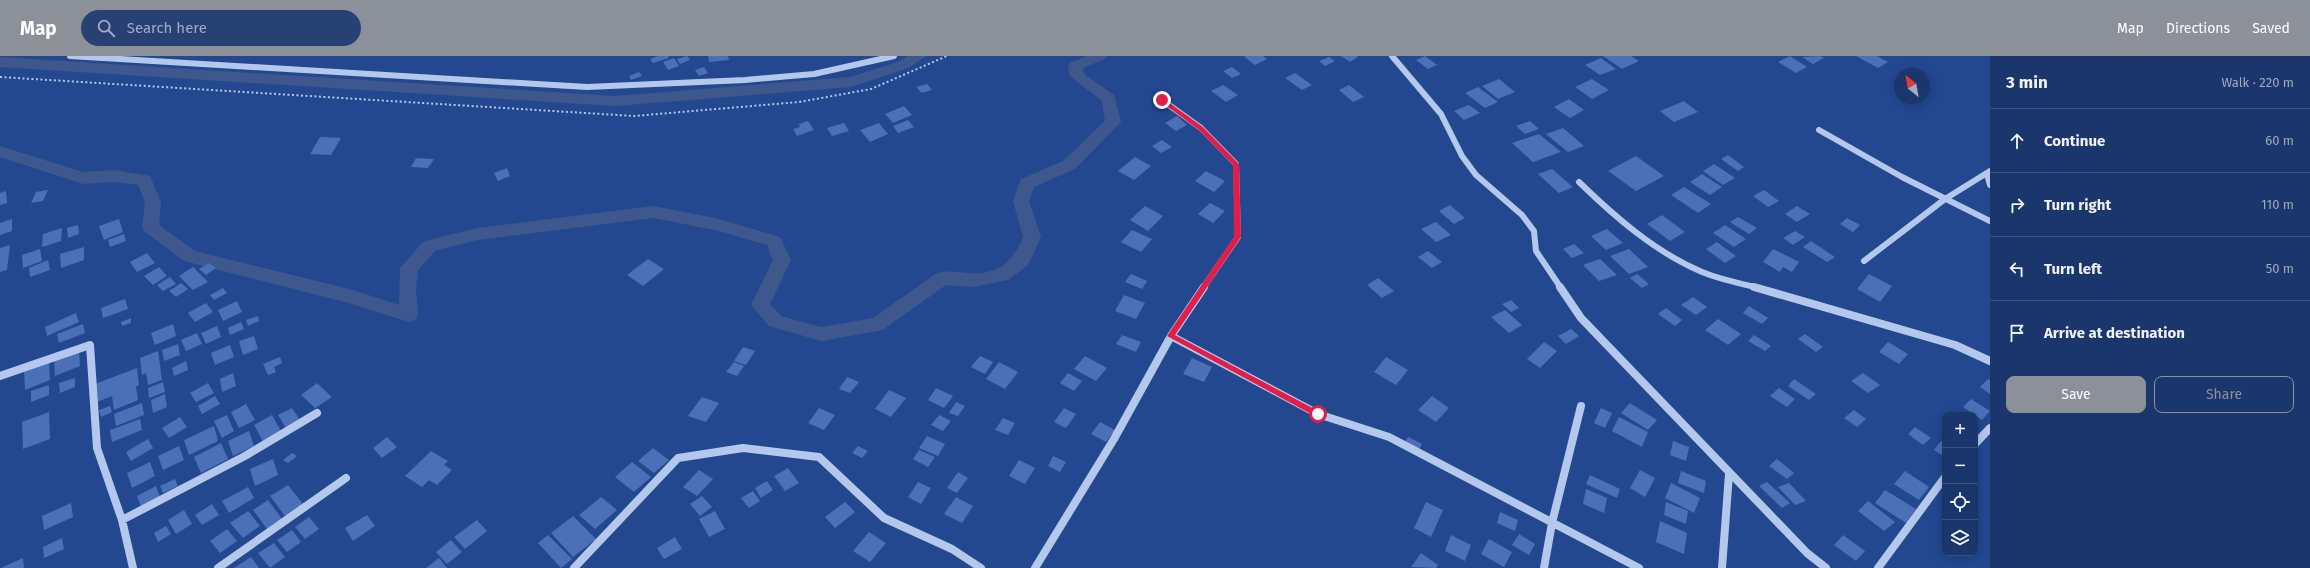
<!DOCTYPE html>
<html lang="en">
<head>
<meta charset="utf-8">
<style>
  :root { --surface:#1a366c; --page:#274174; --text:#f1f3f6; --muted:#9fabc2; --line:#38507f; --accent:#8c9099 }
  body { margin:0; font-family:"Fira Sans",sans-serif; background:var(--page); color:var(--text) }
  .controls { position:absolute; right:12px; bottom:12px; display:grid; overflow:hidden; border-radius:8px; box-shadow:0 2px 10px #0003 }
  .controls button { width:36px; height:36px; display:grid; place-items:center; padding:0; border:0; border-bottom:1px solid var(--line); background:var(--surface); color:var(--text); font:20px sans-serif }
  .compass { position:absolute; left:1894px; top:12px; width:36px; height:36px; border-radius:50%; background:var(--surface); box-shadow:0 2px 10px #0003; rotate:329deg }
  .stop { position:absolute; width:12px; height:12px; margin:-9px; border:3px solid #e11d48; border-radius:50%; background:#fff }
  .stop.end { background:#e11d48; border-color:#fff; box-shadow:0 1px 4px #0008 }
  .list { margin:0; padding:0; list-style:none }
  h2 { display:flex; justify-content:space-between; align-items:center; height:52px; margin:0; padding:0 16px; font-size:17px }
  h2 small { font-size:13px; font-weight:400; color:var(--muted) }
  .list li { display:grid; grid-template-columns:26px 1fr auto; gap:12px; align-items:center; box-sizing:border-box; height:64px; padding:0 16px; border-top:1px solid var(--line) }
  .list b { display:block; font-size:15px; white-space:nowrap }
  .list em { font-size:13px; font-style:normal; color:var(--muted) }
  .actions { display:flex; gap:8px; padding:12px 16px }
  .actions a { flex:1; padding:9px 0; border:1px solid var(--accent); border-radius:8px; text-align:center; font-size:14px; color:var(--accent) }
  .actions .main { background:var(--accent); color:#fff }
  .icon { flex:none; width:22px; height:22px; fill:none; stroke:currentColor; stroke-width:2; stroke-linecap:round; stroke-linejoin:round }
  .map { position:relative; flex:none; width:1990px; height:512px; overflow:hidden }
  header { display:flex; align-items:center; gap:24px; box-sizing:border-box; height:56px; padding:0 20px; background:var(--accent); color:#fff }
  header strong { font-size:19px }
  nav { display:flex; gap:22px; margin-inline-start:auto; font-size:14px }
  .search { width:280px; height:36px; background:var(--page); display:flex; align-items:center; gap:10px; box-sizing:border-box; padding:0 14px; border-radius:22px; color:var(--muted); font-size:15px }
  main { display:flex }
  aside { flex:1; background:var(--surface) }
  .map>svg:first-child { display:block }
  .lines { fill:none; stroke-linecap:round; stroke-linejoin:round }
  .canal { fill:#3e588d; fill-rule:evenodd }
  .building { fill:#4b70b7 }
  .path { stroke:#b4c8ec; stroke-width:2; stroke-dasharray:2 2.5; stroke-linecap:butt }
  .minor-far1 { stroke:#b4c8ec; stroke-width:6 }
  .minor { stroke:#b4c8ec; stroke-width:8 }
  .route { fill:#e11d48 }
</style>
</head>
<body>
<header>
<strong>Map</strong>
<div class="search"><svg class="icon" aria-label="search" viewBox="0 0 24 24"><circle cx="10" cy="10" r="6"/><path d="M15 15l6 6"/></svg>Search here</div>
<nav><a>Map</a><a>Directions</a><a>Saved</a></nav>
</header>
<main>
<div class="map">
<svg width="1990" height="512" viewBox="0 0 1990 512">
  <rect width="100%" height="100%" fill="#234890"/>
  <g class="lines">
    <path class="canal" d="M908,0H926L908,12L851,31L615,50L0,11V1L615,40L850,21L898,6Z
      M1087,0H1107L1105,3L1083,12L1084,18L1114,39L1121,66L1075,113L1034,131L1029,145L1041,181L1028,209L1008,224L973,231L946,229L884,273L878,275L821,285L769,270L751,249L773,204L767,189L715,174L653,162L477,184L435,195L418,214L416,235L418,259L415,264L409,266L352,248L184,205L144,175L142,171L145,146L138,129L114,126L83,128L0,101V90L83,116L114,114L150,120L161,146L159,169L195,195L353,234L399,249L400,212L423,186L429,184L477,172L653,150L715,162L780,181L791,204L770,248L781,260L821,271L873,262L937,217C947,214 958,216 968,217C998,219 1012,207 1023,181L1013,145L1021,123L1063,105L1105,65L1102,45L1070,20L1068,10L1070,7Z"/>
  </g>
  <path class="building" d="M658,0H668L669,2L653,7L650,3Z
    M687,0L690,4L680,8L677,3Z
    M708,0H728L729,4L709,6Z
    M1246,0H1263L1267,3L1255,9L1244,1Z
    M1341,0H1356L1358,1L1350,6Z
    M1425,0L1437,9L1428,13L1416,4Z
    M1603,0H1631L1639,5L1622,13Z
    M1790,0L1807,11L1796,17L1778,6Z
    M1820,0L1824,2L1813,8L1802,1Z
    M1856,0H1877L1888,6L1878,12Z
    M1329,1L1335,5L1325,10L1319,5Z
    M674,2L679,10L668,14L663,6Z
    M1601,2L1616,13L1600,19L1585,9Z
    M704,11L708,17L699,20L695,14Z
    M1232,11L1241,18L1232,22L1223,15Z
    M639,16L642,20L631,24L629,20Z
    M1295,17L1312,29L1302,34L1285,22Z
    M1499,23L1515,36L1498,43L1482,30Z
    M1592,23L1609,34L1592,43L1575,31Z
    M927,28L932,34L922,37L916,31Z
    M1223,29L1238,39L1226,46L1211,35Z
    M1349,29L1364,41L1353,46L1339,34Z
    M1478,31L1498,46L1485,52L1465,37Z
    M1569,43L1584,54L1570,62L1554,51Z
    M1684,45L1698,56L1674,66L1660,55Z
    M1469,49L1480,57L1464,64L1454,55Z
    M904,50L912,59L893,67L885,58Z
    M1177,60L1187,69L1176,75L1165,67Z
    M908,64L914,71L898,77L893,70Z
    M808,65L814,74L797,80L793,73L800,71L799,68Z
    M1530,65L1539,73L1525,78L1516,70Z
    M844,67L849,75L832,80L827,72Z
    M879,67L888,78L870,86L860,74Z
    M1563,72L1584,90L1568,96L1546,78Z
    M1539,78L1561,96L1533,106L1512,87Z
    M320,81L341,82L331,99L310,98Z
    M1162,84L1172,91L1161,97L1152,90Z
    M1728,99L1744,111L1738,115L1721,103Z
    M1636,100L1664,120L1636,135L1608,115Z
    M1135,101L1151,110L1134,124L1118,115Z
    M416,102L434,103L428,112L411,111Z
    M1714,108L1735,122L1723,129L1703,115Z
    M507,112L510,120L498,125L494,117Z
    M1552,113L1573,131L1559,137L1538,118Z
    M1206,115L1225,125L1214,136L1195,125Z
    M1702,118L1722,131L1710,139L1690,126Z
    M1684,131L1711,148L1698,157L1671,139Z
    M48,134L43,145L31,147L36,136Z
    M1764,134L1779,145L1768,151L1753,140Z
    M6,135L7,147L0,149V137Z
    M1210,147L1225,155L1213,167L1198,158Z
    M1450,149L1465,162L1454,168L1439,155Z
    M1145,150L1163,160L1148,175L1130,164Z
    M1797,150L1810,158L1797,166L1785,158Z
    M1662,159L1685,176L1670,185L1647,168Z
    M1738,161L1757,172L1749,178L1730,166Z
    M1847,162L1860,169L1853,176L1840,168Z
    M12,163V175L0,179V167Z
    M119,163L123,176L104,184L99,170Z
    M1436,166L1451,179L1436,186L1421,173Z
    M78,169L79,178L68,182L67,172Z
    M1725,169L1746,183L1734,191L1713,177Z
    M62,172L61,185L42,191L43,178Z
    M1607,173L1623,187L1606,194L1591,180Z
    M1132,174L1152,183L1141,196L1121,186Z
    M1795,175L1805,181L1793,189L1783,182Z
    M124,178L126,185L110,191L108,184Z
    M1811,185L1835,201L1827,206L1803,191Z
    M1717,186L1736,200L1725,207L1706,193Z
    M1574,188L1584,197L1572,202L1563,193Z
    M10,189L7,214L0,216V192Z
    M84,191V204L61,212L60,198Z
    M40,193L42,205L23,212L22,199Z
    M1629,193L1648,211L1629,218L1610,200Z
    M1773,193L1799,206L1792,216L1783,211L1780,216L1763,206Z
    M1428,195L1442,206L1432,212L1418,201Z
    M147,197L155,207L137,216L130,206Z
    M648,203L664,213L643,230L627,219Z
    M1600,203L1617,219L1599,225L1583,209Z
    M48,204L50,214L30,221L29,212Z
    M209,207L216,212L206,219L199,213Z
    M159,211L167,220L153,229L144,220Z
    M193,211L208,226L193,234L179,220Z
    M1131,218L1147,225L1142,233L1125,226Z
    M1637,218L1649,228L1642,232L1630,222Z
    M1869,218L1892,230L1880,246L1857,233Z
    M170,221L176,228L163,235L157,229Z
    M1378,222L1394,235L1382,242L1367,229Z
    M181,227L188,233L176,241L169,235Z
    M223,232L227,237L214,244L210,239Z
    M1124,239L1145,247L1136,263L1115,255Z
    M1693,241L1707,251L1696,259L1681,249Z
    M125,243L128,253L103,262L101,252Z
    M1511,244L1519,252L1511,256L1502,248Z
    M237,245L242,256L223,265L218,254Z
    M206,247L213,256L195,266L188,257Z
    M1749,250L1768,262L1762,268L1743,257Z
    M1666,252L1682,264L1675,270L1658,258Z
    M1505,254L1522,269L1509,277L1491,261Z
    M76,257L79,266L47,280L45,271Z
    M258,260L259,265L248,270L246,264Z
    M131,262V267L122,270L121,266Z
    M1718,263L1741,278L1728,289L1705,274Z
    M241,266L244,273L230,279L228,272Z
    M83,268L85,277L59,287L57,278Z
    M173,268L176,280L155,289L151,277Z
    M217,270L221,281L206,288L201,277Z
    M1571,273L1579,280L1566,288L1558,280Z
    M197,277L202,288L186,295L181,284Z
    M1805,278L1823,291L1816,296L1798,283Z
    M1122,279L1141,286L1136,296L1116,288Z
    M1754,279L1771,290L1765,295L1748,285Z
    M254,280L258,293L243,299L239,285Z
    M1544,286L1557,295L1540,312L1527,303Z
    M1888,286L1908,298L1899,308L1879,296Z
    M178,288L180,299L164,305L162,294Z
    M230,289L234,301L215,309L211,297Z
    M743,291L755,295L746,309L734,305Z
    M79,295L80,310L55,320L54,304Z
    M158,295L162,324L148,329L146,317L142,319L140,302Z
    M980,300L993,306L985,318L971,311Z
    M1085,300L1107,312L1096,325L1074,313Z
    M280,301L282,307L274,311L276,316L268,319L263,308Z
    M1386,301L1408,314L1396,329L1374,316Z
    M1192,302L1212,311L1204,326L1183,318Z
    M186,305L188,314L174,320L172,312Z
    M49,306L50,324L25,334L24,315Z
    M734,306L744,310L737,320L726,316Z
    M999,306L1018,316L1005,333L986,323Z
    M137,312L139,329L136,331L138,344L114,354L112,340L97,346L95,328Z
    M233,317L236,330L222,336L220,323Z
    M1068,317L1082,325L1074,335L1060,327Z
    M1863,317L1880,329L1868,337L1851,325Z
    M847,321L859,326L850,337L839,333Z
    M75,322V331L60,337L59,327Z
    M1794,323L1816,338L1809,344L1788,330Z
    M1988,323L1990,324V338L1980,331Z
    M163,326L165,336L149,342L148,332Z
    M208,327L214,337L196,346L190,337Z
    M317,327L332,341L315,352L301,339Z
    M49,329V339L31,346V335Z
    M936,332L953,340L944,352L928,344Z
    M1779,332L1795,343L1787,351L1770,340Z
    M889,334L906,342L891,361L875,353Z
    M165,338L167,351L153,357L151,344Z
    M215,340L220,348L202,358L198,350Z
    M1432,340L1449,352L1436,366L1418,354Z
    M702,341L719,347L706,366L688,360Z
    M1971,343L1990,355L1982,364L1963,351Z
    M956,346L965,350L958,360L949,357Z
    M142,347L144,359L116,370L114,358Z
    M1630,347L1657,364L1648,374L1621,357Z
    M246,348L255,364L239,372L231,356Z
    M110,350L112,356L101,361L99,354Z
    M292,352L300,364L286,372L278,359Z
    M819,352L835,359L824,374L808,367Z
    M1064,352L1076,358L1066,372L1054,366Z
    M1601,352L1612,357L1605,372L1594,367Z
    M1854,354L1866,363L1857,371L1844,362Z
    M49,356L50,383L23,393L22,366Z
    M227,359L234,375L222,382L214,365Z
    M272,359L282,377L264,387L254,369Z
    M939,359L951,365L943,375L931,369Z
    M180,361L187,371L169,382L162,372Z
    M1619,361L1648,376L1642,391L1612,375Z
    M1003,362L1015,367L1008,379L995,374Z
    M140,363L142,374L112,386L110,374Z
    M1100,366L1115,374L1106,386L1091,378Z
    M214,370L218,385L189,399L184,384Z
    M1915,371L1931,382L1923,389L1908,378Z
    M249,375L254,390L233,400L228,385Z
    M927,380L945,388L938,400L919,392Z
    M387,381L397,391L382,402L373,392Z
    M1408,381L1422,388L1419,394L1405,386Z
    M148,383L153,392L131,405L126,396Z
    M1673,385L1689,391L1686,405L1670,399Z
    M1941,385L1945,387V401L1934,394Z
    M221,387L228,403L201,417L194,401Z
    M179,390L184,404L163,414L158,400Z
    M858,390L868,395L862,402L852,397Z
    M653,392L669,404L654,417L638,405Z
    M919,394L935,401L928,411L913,403Z
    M431,395L448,405L444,409L452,414L437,429L429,424L422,431L405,420Z
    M292,397L297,400L288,407L283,404Z
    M1053,400L1066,406L1060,416L1048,410Z
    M273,403L278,419L255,430L250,413Z
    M1777,403L1794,417L1787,423L1769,410Z
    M1019,404L1035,412L1025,428L1009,420Z
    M150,406L155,420L132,432L127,417Z
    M632,406L651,421L634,436L615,421Z
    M788,412L799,427L785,435L774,420Z
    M699,414L713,423L697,440L683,431Z
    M1640,414L1655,422L1645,441L1630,432Z
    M1681,415L1706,425L1704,437L1678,427Z
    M1905,415L1929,431L1919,444L1894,428Z
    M958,416L968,422L957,437L947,432Z
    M1590,419L1620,433L1617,442L1586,428Z
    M175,423L178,430L163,437L160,430Z
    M767,425L773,434L761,442L755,432Z
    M918,426L931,432L921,448L908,441Z
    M1767,426L1790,447L1782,452L1759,430Z
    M1671,427L1700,442L1694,457L1665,442Z
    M1789,427L1806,445L1795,449L1778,431Z
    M288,429L303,448L285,460L270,440Z
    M156,430L160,441L141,451L137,440Z
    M248,431L254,442L229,457L222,445Z
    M1586,433L1607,442L1604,457L1583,448Z
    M1885,434L1916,453L1906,467L1875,447Z
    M753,435L760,445L749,452L741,442Z
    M702,440L712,451L700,460L690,448Z
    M601,441L617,454L595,473L579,459Z
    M956,441L973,450L962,467L944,458Z
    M268,444L282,463L267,473L253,454Z
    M1868,445L1895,466L1884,475L1858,455Z
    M845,446L855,456L835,472L825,461Z
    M1426,446L1443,454L1431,481L1414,472Z
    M1666,446L1688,455L1686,468L1664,459Z
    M71,447L73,461L44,474L42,460Z
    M212,448L219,459L202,469L195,459Z
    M184,454L192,468L176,478L168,464Z
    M248,455L260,470L243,482L230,467Z
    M715,455L725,473L709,481L699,463Z
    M1500,456L1518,464L1515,475L1497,467Z
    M367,459L375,470L353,485L345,472Z
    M573,460L596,483L573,501L551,477Z
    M309,461L319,473L305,483L295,471Z
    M477,464L487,475L465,493L454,481Z
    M1660,465L1687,477L1684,498L1656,486Z
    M166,470L171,478L158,486L154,477Z
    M227,473L237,485L220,497L210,485Z
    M292,474L301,486L287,496L277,484Z
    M869,476L886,487L870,506L853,495Z
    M1519,478L1535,488L1529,499L1512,489Z
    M548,479L572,503L561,512L538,487Z
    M1451,479L1471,489L1465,505L1445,495Z
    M1843,479L1865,495L1856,505L1834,489Z
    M675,481L682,493L664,503L657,492Z
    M62,482L64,493L44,502L43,491Z
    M1489,483L1512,496L1504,511L1481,498Z
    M451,484L462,496L447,508L436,496Z
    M274,487L285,501L270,512L258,497Z
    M1421,497L1438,509L1436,512L1411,511Z
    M251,501L259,512H234Z
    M23,502L24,512H1Z
    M439,502L447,512H426Z"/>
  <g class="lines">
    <path class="path" d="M0,21L634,60L799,46L871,33L947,0"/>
    <path class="minor-far1" d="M70,0L587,31L745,24L814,18L894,0
      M1392,0L1441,58L1462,100L1476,119L1522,159L1534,175L1536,195L1561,232
      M1162,44L1201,72L1236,108L1238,181L1203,232
      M1819,74L1902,121L1990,165
      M1987,118L1990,129
      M1579,126C1615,161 1655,196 1702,216C1719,223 1739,227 1758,232
      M1864,205L1945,143L1990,115"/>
    <path class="minor" d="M1560,231L1581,262L1807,497L1826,512
      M1754,231L1955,289L1990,305
      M1171,280L1318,358L1389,381L1639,512
      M0,320L90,289L97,392L122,464L133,512
      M1975,388L1990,372
      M122,464L245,400L317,357
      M218,512L346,422
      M574,512L678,402L743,392L819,401L884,462L952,493L981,512
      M1035,512L1114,383L1171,280L1204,231
      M1544,512L1552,467L1581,350
      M1722,512L1729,418
      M1878,512L1945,421"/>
  </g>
  <path class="route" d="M1160,43H1164L1203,71L1239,108L1241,181L1175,279L1320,356V360H1315L1167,280L1234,181L1233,109L1199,74L1160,45Z"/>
</svg>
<div class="controls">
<button>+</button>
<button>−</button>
<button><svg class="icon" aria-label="locate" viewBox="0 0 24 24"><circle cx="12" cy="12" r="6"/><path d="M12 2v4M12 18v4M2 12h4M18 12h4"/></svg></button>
<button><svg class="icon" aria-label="layers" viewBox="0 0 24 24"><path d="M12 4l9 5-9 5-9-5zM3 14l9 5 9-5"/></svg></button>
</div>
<svg class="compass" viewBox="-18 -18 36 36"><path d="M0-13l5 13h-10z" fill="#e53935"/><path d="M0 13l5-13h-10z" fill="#9fabc2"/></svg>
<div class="stop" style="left:1318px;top:358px"></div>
<div class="stop end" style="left:1162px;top:44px"></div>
</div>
<aside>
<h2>3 min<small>Walk · 220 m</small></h2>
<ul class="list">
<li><svg class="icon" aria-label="ahead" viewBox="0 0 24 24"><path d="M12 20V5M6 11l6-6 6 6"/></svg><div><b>Continue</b></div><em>60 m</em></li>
<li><svg class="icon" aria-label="right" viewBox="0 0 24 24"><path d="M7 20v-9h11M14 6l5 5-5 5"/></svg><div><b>Turn right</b></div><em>110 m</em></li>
<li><svg class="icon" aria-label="left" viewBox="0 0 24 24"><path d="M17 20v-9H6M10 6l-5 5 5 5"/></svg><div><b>Turn left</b></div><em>50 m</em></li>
<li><svg class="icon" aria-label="arrive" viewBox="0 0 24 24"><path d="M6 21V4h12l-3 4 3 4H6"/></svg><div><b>Arrive at destination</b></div></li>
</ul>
<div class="actions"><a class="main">Save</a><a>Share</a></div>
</aside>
</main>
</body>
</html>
